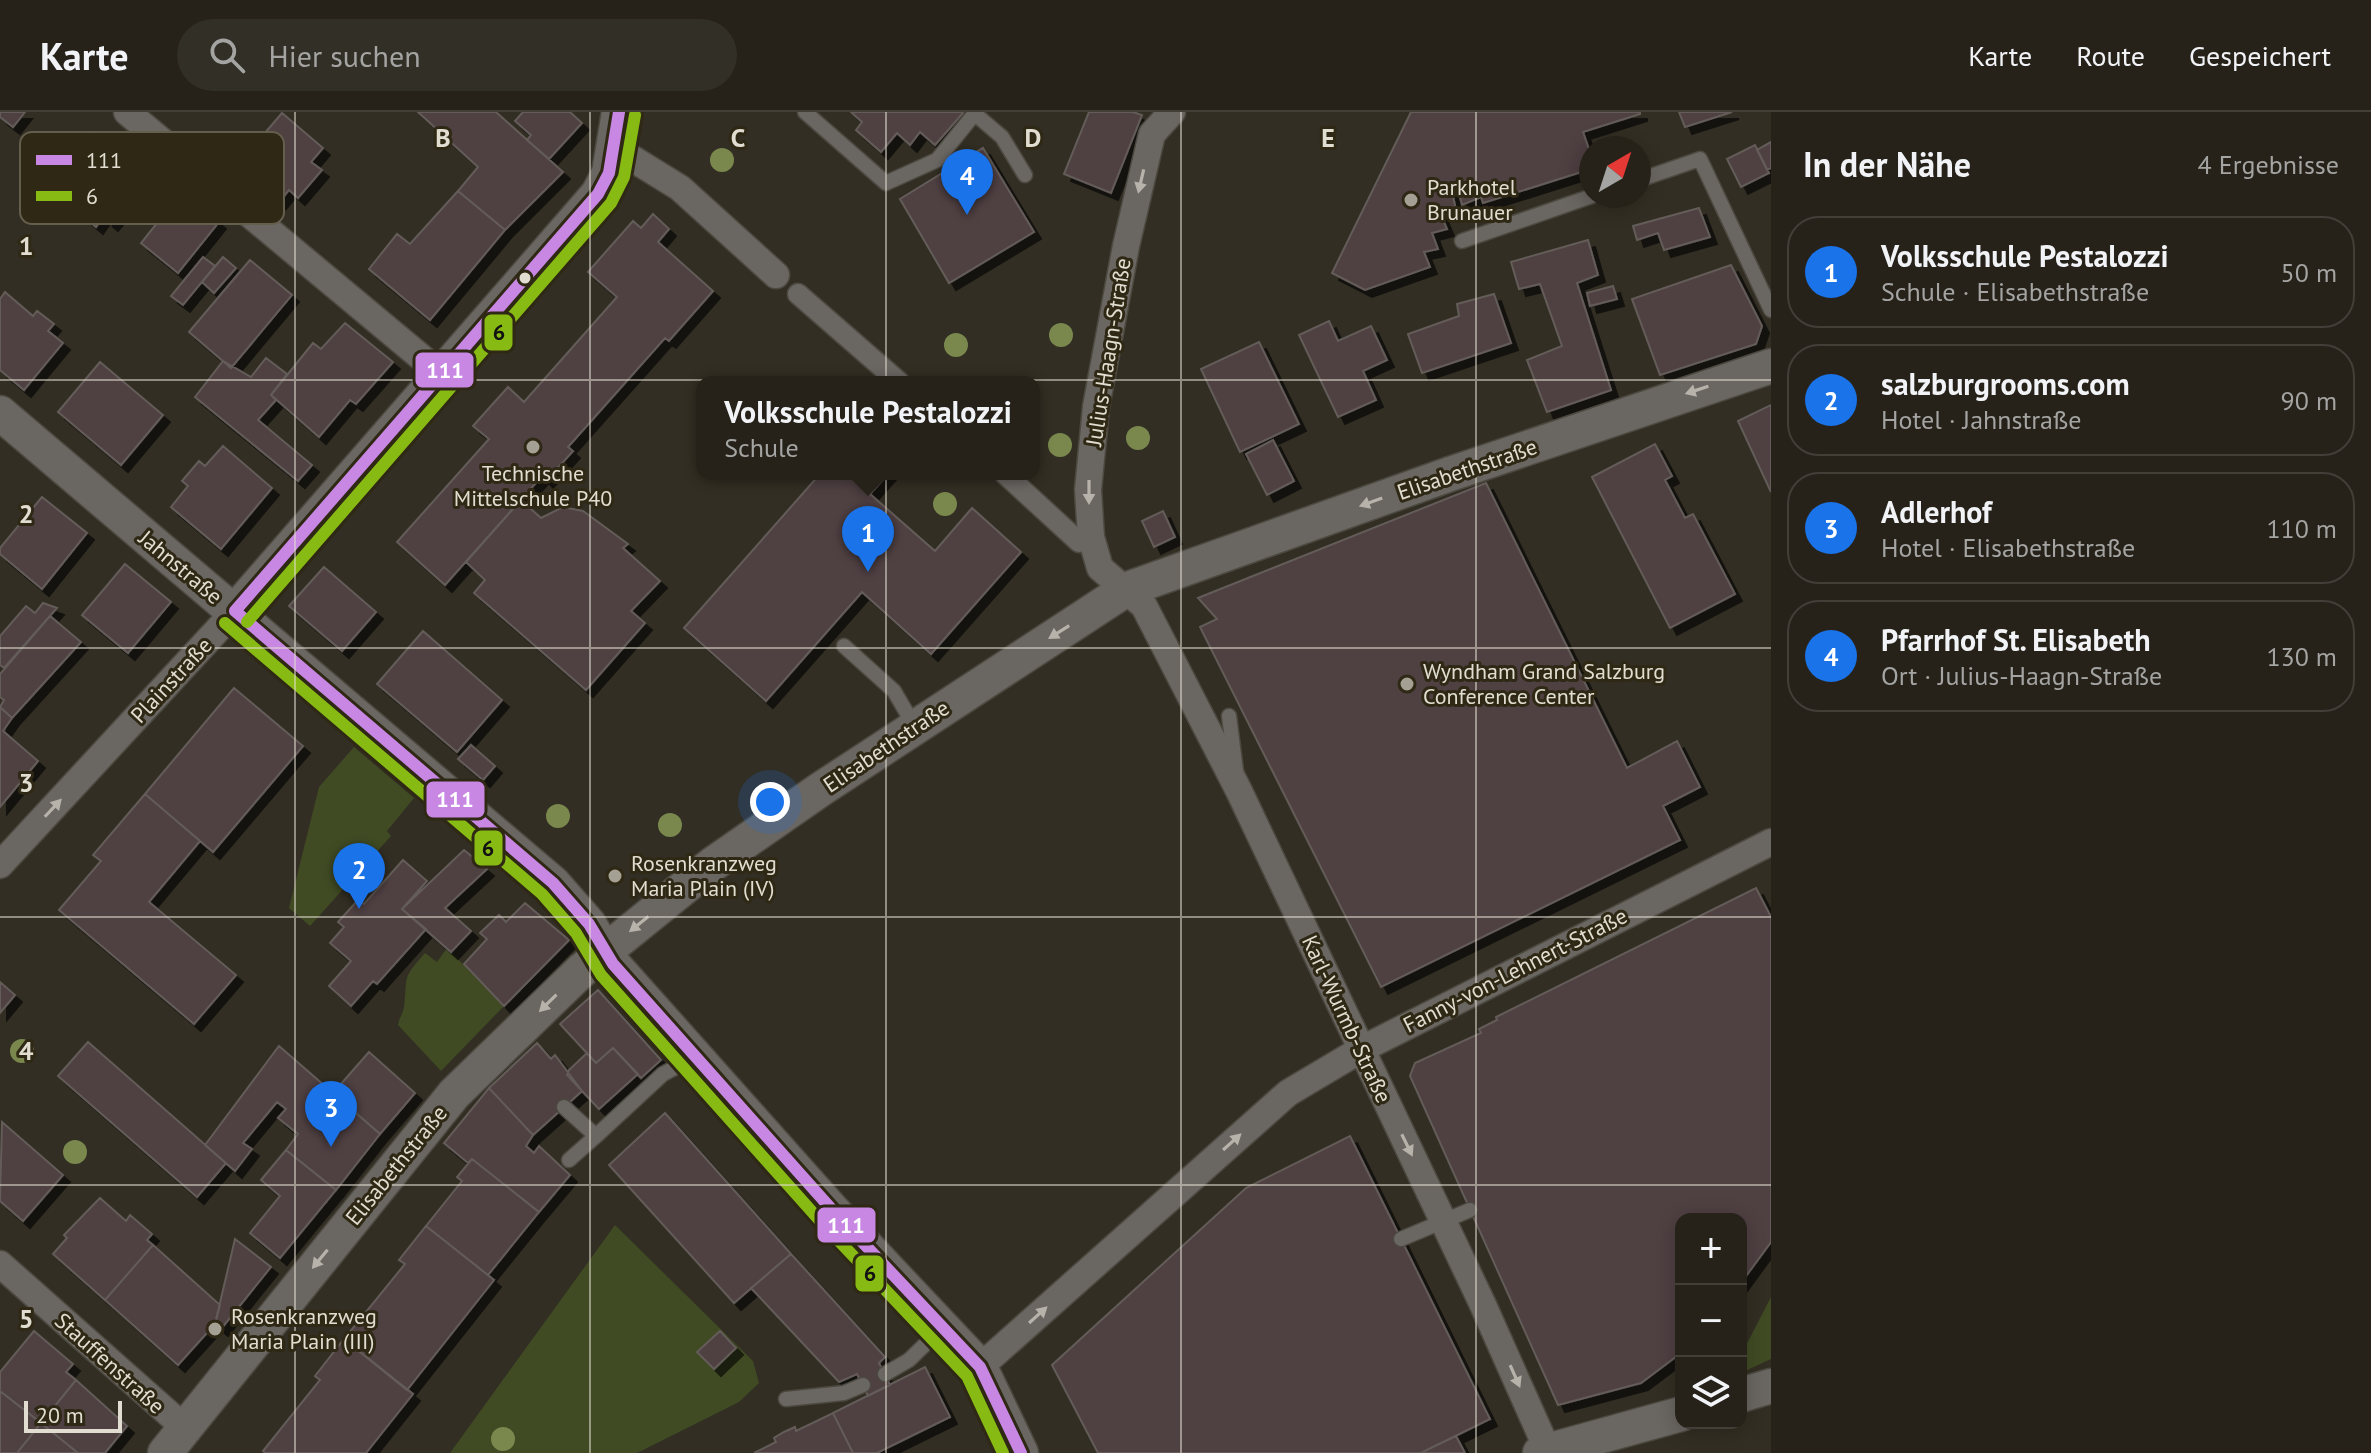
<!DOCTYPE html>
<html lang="de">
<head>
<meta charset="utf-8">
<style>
  :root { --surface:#26221a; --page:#322f27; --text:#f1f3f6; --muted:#a4a4a2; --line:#423f39; --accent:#1a73e8 }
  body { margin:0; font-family:"PT Sans",sans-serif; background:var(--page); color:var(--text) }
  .controls { position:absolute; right:24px; bottom:24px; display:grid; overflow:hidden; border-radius:16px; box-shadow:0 4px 20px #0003 }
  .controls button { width:72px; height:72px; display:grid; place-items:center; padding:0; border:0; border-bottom:2px solid var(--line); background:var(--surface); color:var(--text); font:40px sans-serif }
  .compass { position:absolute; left:1579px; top:24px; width:72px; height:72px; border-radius:50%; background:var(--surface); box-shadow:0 4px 20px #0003; rotate:39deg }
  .scale { position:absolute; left:24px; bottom:20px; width:98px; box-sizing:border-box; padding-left:8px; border:4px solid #e1ddd0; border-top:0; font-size:22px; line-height:28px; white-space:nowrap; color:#e1ddd0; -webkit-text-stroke:6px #2e2814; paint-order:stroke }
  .you { position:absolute; left:770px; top:690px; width:28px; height:28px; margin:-20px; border:6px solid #fff; border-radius:50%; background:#1a73e8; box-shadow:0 0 0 12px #1a73e833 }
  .badge { display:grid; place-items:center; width:52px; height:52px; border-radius:50%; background:var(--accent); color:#fff; font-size:26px; font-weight:700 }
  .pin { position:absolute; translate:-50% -66px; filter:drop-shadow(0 2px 4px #0008) }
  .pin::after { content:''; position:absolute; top:42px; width:28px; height:24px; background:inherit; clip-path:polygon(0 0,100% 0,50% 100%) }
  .popup { position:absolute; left:696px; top:264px; width:344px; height:104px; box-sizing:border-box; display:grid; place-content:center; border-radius:16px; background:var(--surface); filter:drop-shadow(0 2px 6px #0005); font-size:26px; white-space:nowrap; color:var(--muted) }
  .popup b { font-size:30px; color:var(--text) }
  .popup::after { content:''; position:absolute; left:50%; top:100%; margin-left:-16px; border:16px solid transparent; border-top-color:var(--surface) }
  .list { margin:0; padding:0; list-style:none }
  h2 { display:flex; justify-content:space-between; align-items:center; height:104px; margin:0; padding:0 32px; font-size:34px }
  h2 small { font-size:26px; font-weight:400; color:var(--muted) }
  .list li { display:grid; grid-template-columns:52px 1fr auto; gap:24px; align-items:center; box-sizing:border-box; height:112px; margin:0 16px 16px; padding:0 16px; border:2px solid var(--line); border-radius:32px }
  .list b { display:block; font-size:30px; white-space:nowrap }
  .list p { margin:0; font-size:26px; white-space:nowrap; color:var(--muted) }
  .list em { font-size:26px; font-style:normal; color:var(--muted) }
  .icon { flex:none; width:44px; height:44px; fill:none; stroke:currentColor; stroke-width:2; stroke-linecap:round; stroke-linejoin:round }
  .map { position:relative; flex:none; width:1771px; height:1341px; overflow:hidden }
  header { display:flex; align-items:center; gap:48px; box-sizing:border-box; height:112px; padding:0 40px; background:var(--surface); border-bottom:2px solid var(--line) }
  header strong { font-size:38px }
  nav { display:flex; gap:44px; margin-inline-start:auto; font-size:28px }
  .search { width:560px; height:72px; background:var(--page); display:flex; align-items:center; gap:20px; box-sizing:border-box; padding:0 28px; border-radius:44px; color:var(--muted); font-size:30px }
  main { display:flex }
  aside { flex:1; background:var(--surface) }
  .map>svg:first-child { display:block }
  .green { fill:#404b24 }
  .building { fill:#504142; stroke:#635c59; stroke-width:2; filter:url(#shadow) }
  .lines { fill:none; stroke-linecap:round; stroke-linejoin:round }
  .service-casing { stroke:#4c4940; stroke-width:17 }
  .pedestrian-casing { stroke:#4c4940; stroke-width:23 }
  .minor-casing { stroke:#4c4940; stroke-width:29 }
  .tertiary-casing { stroke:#4c4940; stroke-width:37 }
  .service { stroke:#6a6662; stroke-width:14 }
  .pedestrian { stroke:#6a6662; stroke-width:20 }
  .minor { stroke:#6a6662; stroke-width:26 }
  .tertiary { stroke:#6a6662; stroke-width:34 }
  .bus-1-casing { stroke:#2e2814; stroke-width:18 }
  .bus-2-casing { stroke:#2e2814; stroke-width:18 }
  .bus-1 { stroke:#c787e3; stroke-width:12 }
  .bus-2 { stroke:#88ba14; stroke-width:12 }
  .tree { fill:#7a884e }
  .oneway { fill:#b7b3aa }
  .grid { fill:none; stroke:#e1ddd0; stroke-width:2; stroke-opacity:0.55 }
  .poi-dot { fill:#a4a093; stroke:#2e2814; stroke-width:3 }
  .bus-dot { fill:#e1ddd0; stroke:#2e2814; stroke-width:3 }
  .labels { text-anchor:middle; stroke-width:6; stroke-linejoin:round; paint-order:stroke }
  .poi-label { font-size:22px; fill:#e1ddd0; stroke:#2e2814; text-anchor:start }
  .street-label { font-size:22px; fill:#e1ddd0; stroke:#2e2814 }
  .key { fill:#2e2814; stroke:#645e4c; stroke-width:2 }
  .key-label { font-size:22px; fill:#e1ddd0 }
  .grid-label { font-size:26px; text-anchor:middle; font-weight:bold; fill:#e1ddd0; stroke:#2e2814; stroke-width:6; stroke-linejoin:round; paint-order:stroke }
  .line-badge { stroke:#2e2814; stroke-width:3 }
  .badge-label { font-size:22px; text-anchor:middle; font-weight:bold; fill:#fff }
  .pale-badge-label { font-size:22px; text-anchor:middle; font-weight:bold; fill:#111 }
</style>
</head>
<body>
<header>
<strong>Karte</strong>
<div class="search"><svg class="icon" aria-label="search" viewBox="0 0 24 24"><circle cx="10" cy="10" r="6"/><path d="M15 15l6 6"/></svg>Hier suchen</div>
<nav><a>Karte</a><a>Route</a><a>Gespeichert</a></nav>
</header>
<main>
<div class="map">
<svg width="1771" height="1341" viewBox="0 0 1771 1341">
  <defs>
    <filter id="shadow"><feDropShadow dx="7" dy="7" stdDeviation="0" flood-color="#0009"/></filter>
  </defs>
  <rect width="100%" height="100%" fill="#322e23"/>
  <path class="green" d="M354,635L414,686L387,719L391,724L310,814L289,796L319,675Z
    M447,836L504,894L441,959L398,913C399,906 403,902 404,895C408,863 401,868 425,841L437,850Z
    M615,1113L753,1249L759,1271L739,1290L637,1341H450Z
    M1771,1185V1247L1743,1260L1741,1243Z"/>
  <path class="building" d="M0,0H25L13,15L0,5Z
    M418,0H496L563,60L505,118L458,79L478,55Z
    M523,0H570L582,11L549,47L527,28L531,23L515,9Z
    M851,0H962L963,1L935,33L920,20L910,33L897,21L881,40L856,18L862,10Z
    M1089,0H1133L1142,3L1111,81L1064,62Z
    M1411,0H1640V2L1583,20L1591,43V57L1483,91L1481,85L1462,93L1459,81L1453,84L1456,98L1441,103L1447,117L1432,121L1438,137L1424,140L1430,155L1365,178L1332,161Z
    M1679,0H1732L1685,15Z
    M282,1L323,36L311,50L322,58L298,86L289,78L279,90L229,47L244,28L253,35Z
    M93,20L142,61L118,89L125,95L111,112L103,105L96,115L47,74Z
    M1771,30V56L1767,58L1757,38Z
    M1755,33L1769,61L1741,75L1727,47Z
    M983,36L1034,120L949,171L900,87Z
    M458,79L505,118L430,208L369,157L397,122L410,132Z
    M182,80L219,110L178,161L141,131Z
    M1699,96L1710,125L1664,138L1658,121L1637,128L1633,114Z
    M653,102L669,117L658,130L713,179L669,229L665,226L568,335L573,339L546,369L542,364L445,473L397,430L489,327L473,314L508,275L524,290L617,185L588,160L633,109L641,116Z
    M1588,128L1598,163L1577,171L1611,278L1547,300L1527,248L1562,234L1540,172L1519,177L1511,150Z
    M203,145L215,154L183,193L171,184Z
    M223,145L236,156L214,181L202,170Z
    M250,148L292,183L231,256L189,220Z
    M1731,153L1762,214L1756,232L1660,263L1632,187Z
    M1613,174L1617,187L1590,194L1587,181Z
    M5,180L33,204L37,199L54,212L48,219L63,231L24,278L0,258V187Z
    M1494,182L1511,231L1422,261L1408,222L1459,204L1457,192Z
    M1329,209L1338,229L1371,214L1387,248L1363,259L1376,288L1338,305L1299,223Z
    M345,211L393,250L356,292L350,288L319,325L271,283L313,231L321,237Z
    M1259,230L1299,312L1240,340L1201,257Z
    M266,246L287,262L271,283L276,288L258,308L312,353L298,369L195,285L223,249L251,265Z
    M100,250L163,303L121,353L58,300Z
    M1771,293V380L1738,309Z
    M1273,328L1294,369L1267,383L1246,342Z
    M1655,332L1672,364L1665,368L1685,406L1693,402L1735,482L1670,516L1592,365Z
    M223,334L272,376L221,437L171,395L188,374L182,369L199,349L205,354Z
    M820,362H888L870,382L935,439L972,396L1021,440L931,542L862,480L766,589L684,516Z
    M1486,371L1627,656L1677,629L1700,675L1663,694L1680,728L1381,875L1200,515L1217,507L1198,486Z
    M42,385L87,421L42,477L0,442V436Z
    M521,388L541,406L563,395L583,399L628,432L623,436L660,469L631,499L645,511L586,578L474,481L485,468L466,450Z
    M1163,399L1175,425L1154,435L1142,409Z
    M125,452L171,490L128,541L82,503Z
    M324,455L376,500L342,539L289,494Z
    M43,491L57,496L4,556L0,553V524L26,494L35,501Z
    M50,504L81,530L12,606L0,595L4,588L0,585V562Z
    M423,519L502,588L457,640L377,572Z
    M234,576L303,634L213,740L145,682Z
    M0,595L12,606L3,619L38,649L0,695Z
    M471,633L495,654L483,668L458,647Z
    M145,682L200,729L149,790L236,863L194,912L59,798L101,749L93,743Z
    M464,738L487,757L445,796L471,819L451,840L402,797Z
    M403,748L427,769L402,797L426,817L377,872L373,869L351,894L329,874L351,849L330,831L344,815L338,810L358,788L364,792Z
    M1756,776L1771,805V1130L1741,1171V1107H1681V1241L1641,1271L1558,1293L1410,964L1415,951L1481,921L1479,917L1497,908L1496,905Z
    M525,791L569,828L504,894L464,852L487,827L480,821L499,803L506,810Z
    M0,870L15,883L0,901Z
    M598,878L661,948L641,966L613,936L596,951L560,912Z
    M88,930L226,1051L197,1085L58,964Z
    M537,931L551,947L555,943L582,979L533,1023L489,976Z
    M279,934L380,1022L336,1078L286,1038L298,1022L278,1006L286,997L277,990L243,1031L252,1037L235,1059L205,1033Z
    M613,936L638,962L599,997L567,963L569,958L587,941L596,951Z
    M369,940L415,981L380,1022L333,981Z
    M489,976L533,1023L526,1034L534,1041L539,1034L570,1063L539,1100L472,1047L468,1051L444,1031Z
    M665,1001L791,1142L734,1191L609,1053Z
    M2,1010L63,1063L23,1109L0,1089Z
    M1350,1024L1490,1307L1421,1341H1098L1052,1253L1246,1076Z
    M286,1038L336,1078L280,1146L250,1121L280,1084L261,1068Z
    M472,1047L539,1100L488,1163L426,1114L462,1069L457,1065Z
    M100,1086L126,1109L130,1103L152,1122L147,1128L153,1133L105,1188L53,1142L67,1126L64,1123Z
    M426,1114L494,1168L407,1278L344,1227L405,1152L399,1148Z
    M235,1127L271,1155L221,1217L215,1212Z
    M153,1133L220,1193L215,1212L178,1253L105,1188Z
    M791,1142L885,1245L879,1251L890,1273L868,1284L857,1262L839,1270L751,1176Z
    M34,1219L73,1252L66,1260L76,1268L41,1311L0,1279V1260Z
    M720,1219L736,1236L714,1257L697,1240Z
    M344,1227L413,1282L366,1341H265L263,1339L320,1268L315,1264Z
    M925,1255L950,1305L877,1341H853L833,1301Z
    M76,1268L127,1314L105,1341H78L41,1311Z
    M0,1279L41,1311L17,1341H0Z
    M833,1301L853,1341H754L776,1330L774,1326L784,1320L795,1315L796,1319Z
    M41,1311L78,1341H17Z
    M1456,1324L1465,1341H1421L1439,1332Z"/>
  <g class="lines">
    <defs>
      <path id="service" d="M805,0L886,71L937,48L976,0
        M975,2L1002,25L1025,63
        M1639,68L1700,47L1771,198
        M1462,129L1592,84
        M844,534L894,579L915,615
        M1229,604L1236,659
        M564,995L596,1024L569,1048
        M596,1024L663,962L695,945
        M1401,1127L1470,1098
        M885,1262L909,1248L942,1216
        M786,1287L844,1281L863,1273"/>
      <path id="pedestrian" d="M798,182L899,270
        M1005,362L1079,430"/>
      <path id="minor" d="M127,0L440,261
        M1172,0L1152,22L1126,134L1096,295L1088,378L1091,425L1100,456L1144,494L1239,679L1483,1193L1548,1339
        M612,34L680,76L776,163
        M0,753L235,499
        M0,1152L185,1316
        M980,1255L1288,981L1362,937L1771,730"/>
      <path id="tertiary" d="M0,301L553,771L589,812L613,852L834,1100L980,1255L1021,1341
        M235,499L598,82L609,61L619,0
        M1741,1283L1771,1274
        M165,1341L454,982L582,858L713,752L821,677L1125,478L1450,362L1771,254
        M1540,1341L1681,1302"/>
    </defs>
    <use href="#service" class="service-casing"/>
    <use href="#pedestrian" class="pedestrian-casing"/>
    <use href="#minor" class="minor-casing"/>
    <use href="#tertiary" class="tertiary-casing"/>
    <use href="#service" class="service"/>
    <use href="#pedestrian" class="pedestrian"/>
    <use href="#minor" class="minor"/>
    <use href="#tertiary" class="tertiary"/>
    <defs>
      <path id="bus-1" d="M235,499L553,771L589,812L613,852L834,1100L980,1255L1021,1341
        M235,499L598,82L609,61L619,0"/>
      <path id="bus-2" d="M247,510L611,91L624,65L635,3
        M225,511L542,782L576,821L601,863L822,1111L967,1264L1003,1341"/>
    </defs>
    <use href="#bus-1" class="bus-1-casing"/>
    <use href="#bus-2" class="bus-2-casing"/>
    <use href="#bus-1" class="bus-1"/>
    <use href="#bus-2" class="bus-2"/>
  </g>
  <g class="tree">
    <circle cx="722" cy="48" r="12"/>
    <circle cx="1061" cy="223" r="12"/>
    <circle cx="956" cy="233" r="12"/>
    <circle cx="1138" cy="326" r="12"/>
    <circle cx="1060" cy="333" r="12"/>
    <circle cx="945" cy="392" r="12"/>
    <circle cx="558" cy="704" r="12"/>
    <circle cx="670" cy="713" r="12"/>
    <circle cx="22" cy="939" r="12"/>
    <circle cx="75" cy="1040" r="12"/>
    <circle cx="503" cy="1327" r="12"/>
  </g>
  <defs><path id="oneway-solid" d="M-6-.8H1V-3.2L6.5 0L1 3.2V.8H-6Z" transform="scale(2)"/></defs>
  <g class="oneway">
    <use href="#oneway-solid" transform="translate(1141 69) rotate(103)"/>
    <use href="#oneway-solid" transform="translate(1697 278) rotate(162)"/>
    <use href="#oneway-solid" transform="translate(1089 380) rotate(90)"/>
    <use href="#oneway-solid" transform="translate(1371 390) rotate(160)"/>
    <use href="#oneway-solid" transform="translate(1059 520) rotate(148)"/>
    <use href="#oneway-solid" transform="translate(53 696) rotate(-47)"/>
    <use href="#oneway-solid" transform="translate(639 812) rotate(141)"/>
    <use href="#oneway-solid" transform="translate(548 891) rotate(135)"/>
    <use href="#oneway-solid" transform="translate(1232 1030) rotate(-42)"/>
    <use href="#oneway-solid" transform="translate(1407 1033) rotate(64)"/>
    <use href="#oneway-solid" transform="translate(320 1147) rotate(129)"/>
    <use href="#oneway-solid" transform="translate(1038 1203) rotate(-42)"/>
    <use href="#oneway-solid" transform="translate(1515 1264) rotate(66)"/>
  </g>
  <path class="grid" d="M295,0V1341M590,0V1341M886,0V1341M1181,0V1341M1476,0V1341M0,268H1771M0,536H1771M0,805H1771M0,1073H1771"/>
  <g class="poi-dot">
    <circle cx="1411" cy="88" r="8"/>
    <circle cx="533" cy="335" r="8"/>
    <circle cx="1407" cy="572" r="8"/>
    <circle cx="615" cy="764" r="8"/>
    <circle cx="215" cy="1217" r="8"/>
  </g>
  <circle class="bus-dot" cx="525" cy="166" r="7"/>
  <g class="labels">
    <g class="poi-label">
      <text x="1427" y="83">Parkhotel<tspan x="1427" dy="25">Brunauer</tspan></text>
      <text x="533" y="369" text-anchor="middle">Technische<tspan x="533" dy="25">Mittelschule P40</tspan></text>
      <text x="1423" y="567">Wyndham Grand Salzburg<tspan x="1423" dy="25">Conference Center</tspan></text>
      <text x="631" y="759">Rosenkranzweg<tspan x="631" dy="25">Maria Plain (IV)</tspan></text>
      <text x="231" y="1212">Rosenkranzweg<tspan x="231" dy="25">Maria Plain (III)</tspan></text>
    </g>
    <g class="street-label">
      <text transform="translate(1108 240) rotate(-81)" y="8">Julius-Haagn-Straße</text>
      <text transform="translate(1467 357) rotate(-19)" y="8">Elisabethstraße</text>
      <text transform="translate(181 455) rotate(40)" y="8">Jahnstraße</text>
      <text transform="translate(171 568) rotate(-47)" y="8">Plainstraße</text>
      <text transform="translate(886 634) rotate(-34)" y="8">Elisabethstraße</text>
      <text transform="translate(1515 858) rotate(-27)" y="8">Fanny-von-Lehnert-Straße</text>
      <text transform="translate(1347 907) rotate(65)" y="8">Karl-Wurmb-Straße</text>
      <text transform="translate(396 1053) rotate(-51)" y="8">Elisabethstraße</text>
      <text transform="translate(110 1251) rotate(42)" y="8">Stauffenstraße</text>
    </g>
  </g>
  <rect x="20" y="20" width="264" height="92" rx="12" class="key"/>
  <rect x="36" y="43" width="36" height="10" fill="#c787e3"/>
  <rect x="36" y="79" width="36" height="10" fill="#88ba14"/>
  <g class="key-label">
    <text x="86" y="56">111</text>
    <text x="86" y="92">6</text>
  </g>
  <g class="grid-label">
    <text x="443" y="35">B</text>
    <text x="738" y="35">C</text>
    <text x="1033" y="35">D</text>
    <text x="1328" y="35">E</text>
    <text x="26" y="143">1</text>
    <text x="26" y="411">2</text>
    <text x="26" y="680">3</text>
    <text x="26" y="948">4</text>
    <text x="26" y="1216">5</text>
  </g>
  <g class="line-badge">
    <rect x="483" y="201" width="31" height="39" rx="8" fill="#88ba14"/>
    <rect x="414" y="239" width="61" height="38" rx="8" fill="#c787e3"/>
    <rect x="425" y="668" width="61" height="39" rx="8" fill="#c787e3"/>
    <rect x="473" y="717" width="31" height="38" rx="8" fill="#88ba14"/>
    <rect x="816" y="1094" width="61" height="38" rx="8" fill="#c787e3"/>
    <rect x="854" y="1142" width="31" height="39" rx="8" fill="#88ba14"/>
  </g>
  <g class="badge-label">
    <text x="445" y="266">111</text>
    <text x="455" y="695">111</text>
    <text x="846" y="1121">111</text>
  </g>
  <g class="pale-badge-label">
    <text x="499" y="228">6</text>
    <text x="488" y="744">6</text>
    <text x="870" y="1169">6</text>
  </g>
</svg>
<div class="controls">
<button>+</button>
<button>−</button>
<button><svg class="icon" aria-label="layers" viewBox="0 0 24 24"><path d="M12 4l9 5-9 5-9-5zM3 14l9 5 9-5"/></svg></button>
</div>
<svg class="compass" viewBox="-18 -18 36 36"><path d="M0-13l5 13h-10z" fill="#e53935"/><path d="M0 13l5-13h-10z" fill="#a4a4a2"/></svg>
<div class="scale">20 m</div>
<div class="you"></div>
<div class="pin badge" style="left:868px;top:460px">1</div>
<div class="popup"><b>Volksschule Pestalozzi</b>Schule</div>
<div class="pin badge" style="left:359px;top:797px">2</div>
<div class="pin badge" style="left:331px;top:1035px">3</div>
<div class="pin badge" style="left:967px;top:103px">4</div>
</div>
<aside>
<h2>In der Nähe<small>4 Ergebnisse</small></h2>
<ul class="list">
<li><span class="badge">1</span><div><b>Volksschule Pestalozzi</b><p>Schule · Elisabethstraße</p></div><em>50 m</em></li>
<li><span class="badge">2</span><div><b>salzburgrooms.com</b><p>Hotel · Jahnstraße</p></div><em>90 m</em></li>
<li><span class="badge">3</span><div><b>Adlerhof</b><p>Hotel · Elisabethstraße</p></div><em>110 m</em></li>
<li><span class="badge">4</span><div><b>Pfarrhof St. Elisabeth</b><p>Ort · Julius-Haagn-Straße</p></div><em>130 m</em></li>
</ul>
</aside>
</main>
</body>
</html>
